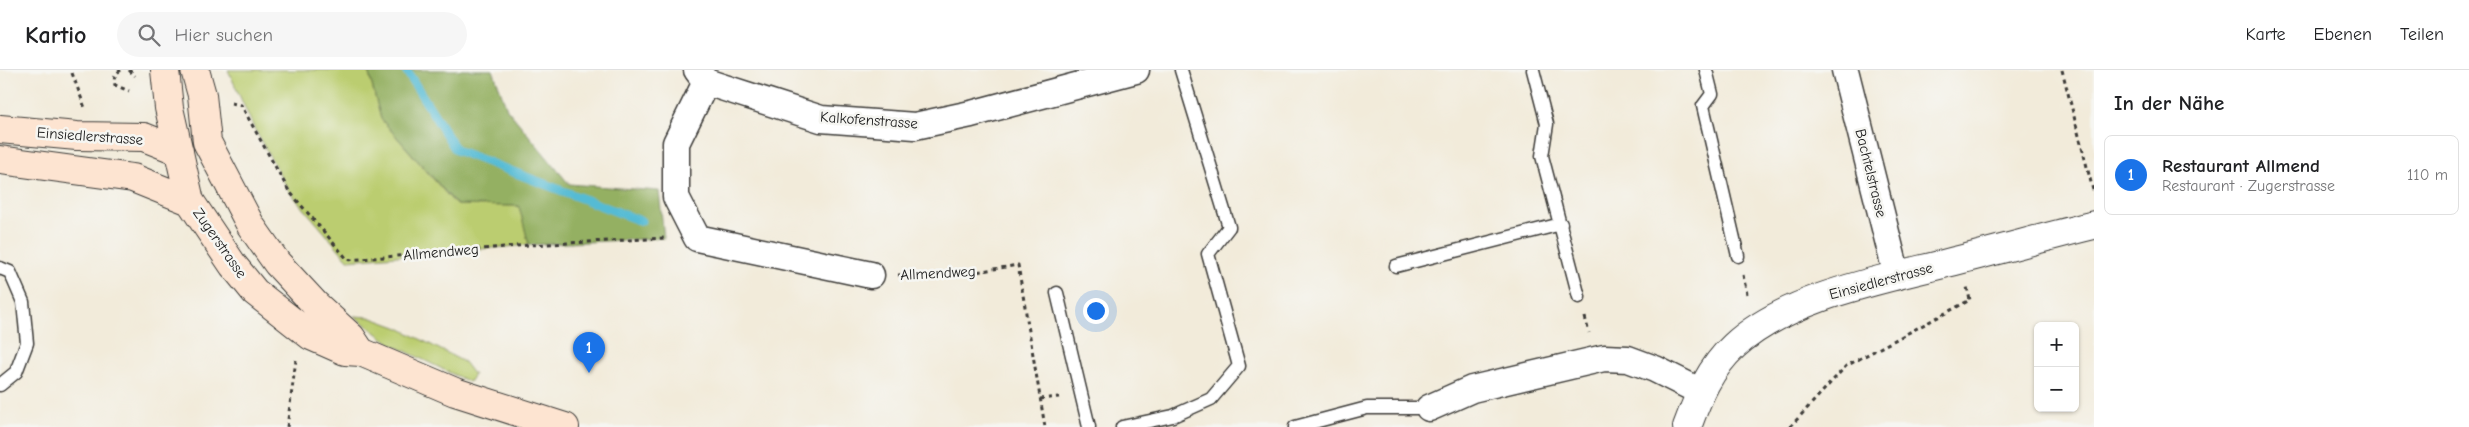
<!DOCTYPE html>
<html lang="de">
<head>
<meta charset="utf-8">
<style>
  :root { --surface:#fff; --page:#f6f6f6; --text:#202124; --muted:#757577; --line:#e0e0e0; --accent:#1a73e8 }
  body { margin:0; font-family:"Comic Neue",sans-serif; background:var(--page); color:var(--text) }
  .controls { position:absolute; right:15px; bottom:15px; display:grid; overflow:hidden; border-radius:8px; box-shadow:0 1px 4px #0004 }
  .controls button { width:45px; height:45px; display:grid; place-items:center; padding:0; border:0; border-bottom:1px solid var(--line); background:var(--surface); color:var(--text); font:25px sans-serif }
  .you { position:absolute; left:1095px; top:240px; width:18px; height:18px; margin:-12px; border:4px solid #fff; border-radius:50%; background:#1a73e8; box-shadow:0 0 0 8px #1a73e833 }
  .badge { display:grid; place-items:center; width:32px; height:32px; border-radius:50%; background:var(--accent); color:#fff; font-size:16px; font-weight:700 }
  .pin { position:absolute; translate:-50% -41px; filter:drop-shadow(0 1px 2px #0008) }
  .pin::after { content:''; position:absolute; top:26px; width:18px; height:15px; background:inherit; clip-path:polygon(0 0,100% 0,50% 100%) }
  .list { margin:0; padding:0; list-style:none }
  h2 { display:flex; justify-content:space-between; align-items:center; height:65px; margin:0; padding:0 20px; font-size:21px }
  h2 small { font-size:16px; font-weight:400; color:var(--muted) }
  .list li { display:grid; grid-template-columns:32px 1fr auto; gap:15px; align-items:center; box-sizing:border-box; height:80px; margin:0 10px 10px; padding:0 10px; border:1px solid var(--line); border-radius:8px }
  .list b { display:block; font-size:19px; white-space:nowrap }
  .list p { margin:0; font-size:16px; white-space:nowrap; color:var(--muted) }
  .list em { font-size:16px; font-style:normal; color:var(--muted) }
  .icon { flex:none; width:28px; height:28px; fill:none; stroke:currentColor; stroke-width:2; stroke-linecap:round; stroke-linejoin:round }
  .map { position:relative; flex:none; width:2094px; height:357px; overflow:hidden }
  header { display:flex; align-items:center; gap:30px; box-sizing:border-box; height:70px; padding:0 25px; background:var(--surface); border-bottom:1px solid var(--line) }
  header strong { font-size:24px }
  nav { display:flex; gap:28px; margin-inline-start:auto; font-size:18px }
  .search { width:350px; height:45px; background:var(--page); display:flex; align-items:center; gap:12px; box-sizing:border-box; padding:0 18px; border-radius:28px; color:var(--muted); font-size:19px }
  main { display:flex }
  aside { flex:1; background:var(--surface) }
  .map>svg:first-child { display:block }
  .green { fill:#bbcd70; stroke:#6c7446 }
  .forest { fill:#94b062; stroke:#58663f }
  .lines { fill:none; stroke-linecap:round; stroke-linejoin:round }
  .stream { stroke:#55bbd4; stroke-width:9 }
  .service-casing { stroke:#3c3b38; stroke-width:15 }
  .minor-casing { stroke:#3c3b38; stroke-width:29 }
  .tertiary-casing { stroke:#3c3b38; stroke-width:30 }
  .secondary-casing { stroke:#3c3b38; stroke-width:30 }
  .path { stroke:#3c3b38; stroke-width:3; stroke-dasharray:4 4; stroke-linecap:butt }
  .service { stroke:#fff; stroke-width:12 }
  .minor { stroke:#fff; stroke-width:26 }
  .tertiary { stroke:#fff; stroke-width:28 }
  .secondary { stroke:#fde4d1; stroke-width:28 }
  .labels { text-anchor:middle; stroke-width:5; stroke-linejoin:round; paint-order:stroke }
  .street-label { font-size:15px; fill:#1c1c1c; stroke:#f6f6f2 }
</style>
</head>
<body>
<header>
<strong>Kartio</strong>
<div class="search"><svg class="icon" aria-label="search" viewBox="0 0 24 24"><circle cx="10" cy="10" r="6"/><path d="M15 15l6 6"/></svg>Hier suchen</div>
<nav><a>Karte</a><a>Ebenen</a><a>Teilen</a></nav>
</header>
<main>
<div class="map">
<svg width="2094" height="357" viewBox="0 0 2094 357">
  <rect width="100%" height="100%" fill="#f6f6f2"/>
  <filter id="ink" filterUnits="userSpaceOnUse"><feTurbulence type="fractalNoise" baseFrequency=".02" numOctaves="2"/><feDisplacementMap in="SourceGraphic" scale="10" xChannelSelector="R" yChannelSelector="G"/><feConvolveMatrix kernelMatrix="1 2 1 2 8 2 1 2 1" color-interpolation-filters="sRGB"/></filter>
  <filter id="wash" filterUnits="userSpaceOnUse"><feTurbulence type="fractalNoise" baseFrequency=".0096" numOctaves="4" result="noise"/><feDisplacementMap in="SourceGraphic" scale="20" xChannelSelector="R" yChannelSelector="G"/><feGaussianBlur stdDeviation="1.12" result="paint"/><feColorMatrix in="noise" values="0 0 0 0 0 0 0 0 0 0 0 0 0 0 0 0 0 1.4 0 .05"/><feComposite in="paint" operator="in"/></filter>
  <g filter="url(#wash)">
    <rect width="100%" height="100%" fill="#f2ebda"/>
    <path class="green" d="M228,0H368L381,49L456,135L519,136L529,175L348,190L289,121L254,58Z
      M354,246L369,247L399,258L464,292L474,305L469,312L391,274Z"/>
    <path class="forest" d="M368,0H493L507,39L569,114L659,121L664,168L529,175L519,136L457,135L381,49Z"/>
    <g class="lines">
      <path class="stream" d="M406,0L456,80L641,151"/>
    </g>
  </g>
  <g filter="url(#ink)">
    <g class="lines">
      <defs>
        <path id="service" d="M1533,0L1547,54L1542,86L1579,227
          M1706,0L1712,24L1703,36L1738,186
          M1396,196L1561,154
          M0,198L10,202L23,232L27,273L16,302L0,315
          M1057,223L1089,357
          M1122,357L1173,346L1211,329L1239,296L1208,184L1229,157L1181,0
          M1295,357L1367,338H1429"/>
        <path id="minor" d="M697,0L706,12L821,49L915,56L971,44L1136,0
          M1845,0L1897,206
          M706,12L676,73V127L697,168L871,205
          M1429,338L1472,319L1604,288L1628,289L1655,299L1701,322"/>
        <path id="tertiary" d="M1687,357C1698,327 1710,298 1734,276C1785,228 1880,210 1947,193C1996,181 2045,167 2094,155"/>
        <path id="secondary" d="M165,0L169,38L190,131L233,195L255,222L311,266L345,281L361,282L455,322L565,357
          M195,0L202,25L207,72L251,156L277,193L315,234L351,267L361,282
          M0,59L77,66L144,67L179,81
          M0,90L133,108L190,131"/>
      </defs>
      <use href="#service" class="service-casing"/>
      <use href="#minor" class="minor-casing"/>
      <use href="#tertiary" class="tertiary-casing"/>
      <use href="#secondary" class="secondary-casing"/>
      <path class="path" d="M121,0C115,4 113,8 115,15L129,21
        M129,0L135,6
        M2062,0L2094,124
        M72,3L85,38
        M231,33L241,35L289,121L348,190L529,175L666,168
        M898,205H958L1018,195L1045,357
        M1743,205L1747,224
        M1585,247L1589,263
        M1040,329L1059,327
        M287,357L296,290
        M1790,357L1846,296L1970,230L1967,217"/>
      <use href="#service" class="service"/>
      <use href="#minor" class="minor"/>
      <use href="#tertiary" class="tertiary"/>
      <use href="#secondary" class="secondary"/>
    </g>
  </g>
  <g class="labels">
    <g class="street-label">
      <text transform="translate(869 50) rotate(4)" y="5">Kalkofenstrasse</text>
      <text transform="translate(90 66) rotate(4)" y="5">Einsiedlerstrasse</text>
      <text transform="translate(1871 103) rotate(76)" y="5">Bachtelstrasse</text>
      <text transform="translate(220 173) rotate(55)" y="5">Zugerstrasse</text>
      <text transform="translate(441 182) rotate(-5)" y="5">Allmendweg</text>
      <text transform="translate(938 203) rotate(-3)" y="5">Allmendweg</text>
      <text transform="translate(1881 211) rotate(-15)" y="5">Einsiedlerstrasse</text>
    </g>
  </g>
</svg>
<div class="controls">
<button>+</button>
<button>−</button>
</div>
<div class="you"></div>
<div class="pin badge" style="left:589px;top:303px">1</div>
</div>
<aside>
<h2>In der Nähe<small></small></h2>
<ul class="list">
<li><span class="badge">1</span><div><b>Restaurant Allmend</b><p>Restaurant · Zugerstrasse</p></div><em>110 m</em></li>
</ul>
</aside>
</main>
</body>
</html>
